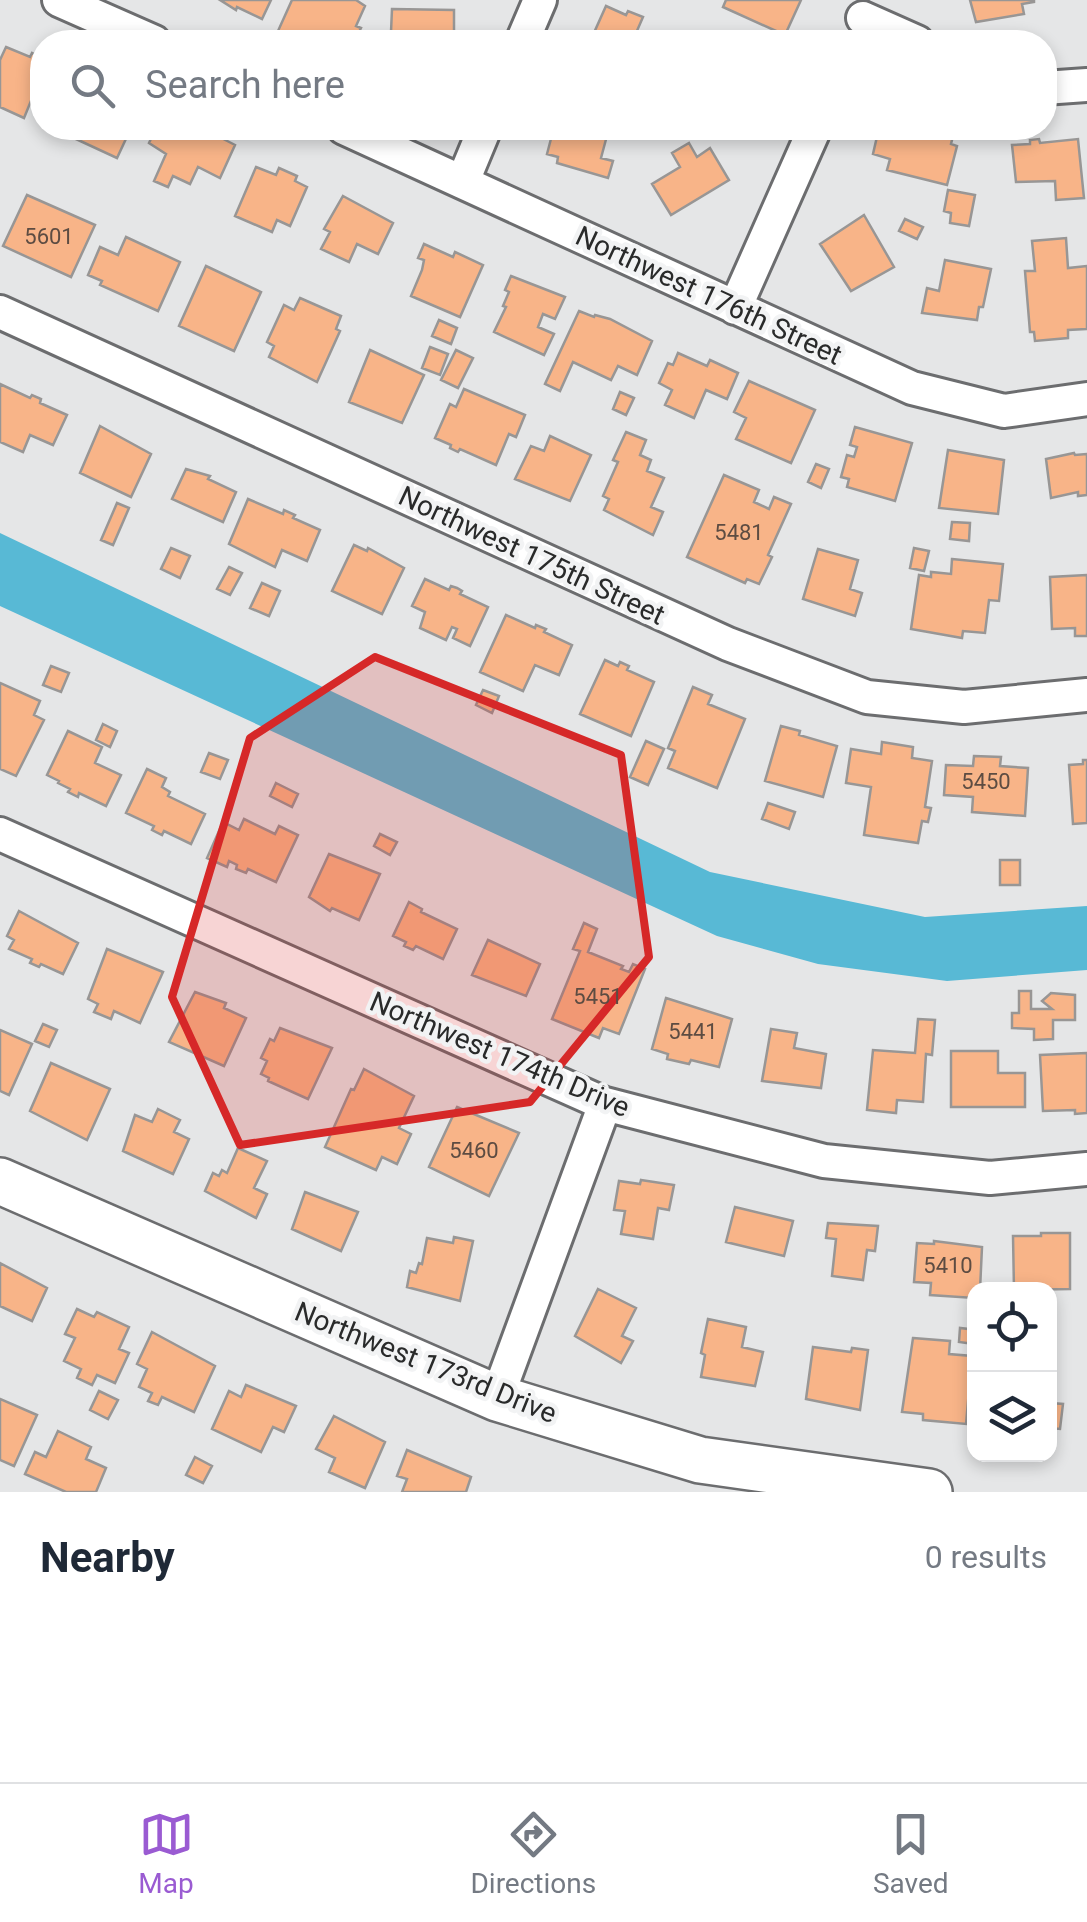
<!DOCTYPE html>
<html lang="en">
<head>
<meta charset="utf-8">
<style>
  :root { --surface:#fff; --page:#f2f2f3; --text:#1f2937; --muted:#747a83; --line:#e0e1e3; --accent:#9a5bd2 }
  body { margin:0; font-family:Roboto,sans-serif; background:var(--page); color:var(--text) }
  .controls { position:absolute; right:30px; bottom:30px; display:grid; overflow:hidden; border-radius:20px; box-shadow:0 5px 15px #0003 }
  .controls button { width:90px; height:90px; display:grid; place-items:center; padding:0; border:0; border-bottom:2px solid var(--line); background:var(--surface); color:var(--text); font:50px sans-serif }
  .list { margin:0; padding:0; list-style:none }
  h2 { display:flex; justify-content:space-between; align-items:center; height:130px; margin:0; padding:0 40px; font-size:42px }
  h2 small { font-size:32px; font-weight:400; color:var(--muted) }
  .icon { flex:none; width:55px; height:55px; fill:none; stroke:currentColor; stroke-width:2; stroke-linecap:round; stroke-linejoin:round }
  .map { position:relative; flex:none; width:1087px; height:1492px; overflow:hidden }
  .search { position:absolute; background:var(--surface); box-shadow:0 5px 15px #0003; left:30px; right:30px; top:30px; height:110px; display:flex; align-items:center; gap:25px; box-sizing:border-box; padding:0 35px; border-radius:40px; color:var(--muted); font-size:38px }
  .sheet { height:290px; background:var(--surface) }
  nav { display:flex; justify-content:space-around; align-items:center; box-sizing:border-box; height:140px; border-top:2px solid var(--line); background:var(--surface); font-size:28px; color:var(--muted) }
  nav a { display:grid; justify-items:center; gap:5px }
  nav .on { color:var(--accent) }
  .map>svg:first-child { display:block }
  .water { fill:#58b9d5 }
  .building { fill:#f8b488; stroke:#989695; stroke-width:2.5 }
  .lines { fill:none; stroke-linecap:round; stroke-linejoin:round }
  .street-casing { stroke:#6c6d6f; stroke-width:38 }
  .secondary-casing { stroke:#6c6d6f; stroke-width:50 }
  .street { stroke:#fff; stroke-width:32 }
  .secondary { stroke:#fff; stroke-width:45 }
  .marked { fill:#d62828; fill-opacity:0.2; stroke:#d62828; stroke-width:8; stroke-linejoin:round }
  .labels { text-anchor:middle; stroke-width:9; stroke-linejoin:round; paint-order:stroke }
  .number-label { font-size:22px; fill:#5d4c42 }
  .street-label { font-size:28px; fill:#292a2a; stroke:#f2f3f4 }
</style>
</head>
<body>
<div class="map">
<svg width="1087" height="1492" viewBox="0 0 1087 1492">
  <rect width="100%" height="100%" fill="#e5e6e7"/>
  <path class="water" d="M0,533L710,872L925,917L1087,906V970L947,981L818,964L717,936L0,606Z"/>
  <path class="building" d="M220,0H271L262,19L237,7L236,10Z
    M292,0H356L365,6L356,26L361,28L354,42L288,41L290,36L278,31Z
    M726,0H801L785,35L723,7Z
    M970,0H1034V2L1022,4L1024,14L976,22Z
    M606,6L626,15L628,11L643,17L633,40L636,42H593L595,36L593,35Z
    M392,9L454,10V42H380V32H391Z
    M6,47L30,57L32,53L42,58V88L37,86L24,118L0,107V60Z
    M65,128H131L117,158L63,133Z
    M156,128H202L235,145L220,178L198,167L190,184L173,176L168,187L154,181L166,154L149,143Z
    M550,128H609L601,158L613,161L608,178L557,163L558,157L547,154L552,135L548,134Z
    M879,128H935L954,132L951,144L957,146L947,185L887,170L890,159L873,154Z
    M1039,139L1040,143L1078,139L1084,198L1056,200L1055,181L1016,182L1012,145L1030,144V140Z
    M689,143L697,157L710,148L729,180L671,215L652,184L680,167L672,153Z
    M256,167L276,175L279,168L297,176L295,181L307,187L290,226L277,220L272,232L235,216Z
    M948,190L975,195L969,226L950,223L951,213L944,211Z
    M27,195L95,225L71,277L3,246Z
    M343,196L393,223L378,254L357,244L349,262L321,249L330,232L324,229Z
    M864,215L894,267L851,291L820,244Z
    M905,219L923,227L917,239L899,231Z
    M126,237L180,262L158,311L100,285L102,281L88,275L100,247L118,255Z
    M1066,238L1068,268L1087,266V329L1068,330V338L1035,341L1034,332H1030L1025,271H1035L1032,241Z
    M424,244L453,257L455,252L483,265L460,317L411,296L422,270L424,260L418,258Z
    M945,260L991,269L983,307H979L977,320L922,313L927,288L939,291Z
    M206,266L261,292L234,351L179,326Z
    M511,276L565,297L555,319L543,314L538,327L554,334L544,355L494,332L506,307L503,306L509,292L505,290Z
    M300,298L341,316L336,329L340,331L317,382L269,357L274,346L267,342L284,305L294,310Z
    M579,311L594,317L595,315L610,319L652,341L637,375L618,366L611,380L573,362L560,391L545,384Z
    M439,320L457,328L451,344L432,336Z
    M430,347L448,354L440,375L422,368Z
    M370,350L424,375L402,423L349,402Z
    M456,350L473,358L458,388L441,380Z
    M678,353L707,366L710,360L738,373L727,399L706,390L694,418L665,405L672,390L659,383L668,363L673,365Z
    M749,381L815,410L791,463L736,439L746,418L734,412Z
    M0,384L30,398L32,395L41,399L40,403L67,415L53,445L30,435L23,452L0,442Z
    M464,389L525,415L516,437L509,434L496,465L460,449L458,452L450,448L451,445L435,438L450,404L456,407Z
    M620,392L634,398L626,415L613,409Z
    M100,426L151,454L131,497L80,473Z
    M855,427L912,443L895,501L847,487L849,479L841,477L847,455L854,457L857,447L850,445Z
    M626,432L646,440L640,455L651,460L647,471L664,478L651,507L663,512L653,535L604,510L609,499L603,496L618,462L613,460Z
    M550,436L591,455L570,501L515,479L531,446L544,451Z
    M948,450L1004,460L998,514L939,508Z
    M1074,453L1075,455L1087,454V495L1078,496V492L1051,498L1046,459Z
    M816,464L829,469L821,488L808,482Z
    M186,469L210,476L208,479L236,492L223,522L172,499Z
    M724,475L759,490L754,502L769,509L774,497L791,504L768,555L772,557L759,584L747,579L745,583L687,557Z
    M248,499L283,514L284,510L295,515L293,518L320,530L307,561L282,550L275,567L229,544Z
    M117,503L129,508L113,545L101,540Z
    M952,522L970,523L969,541L950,539Z
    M354,545L367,551L368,548L404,568L382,614L332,591Z
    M171,548L190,556L180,578L161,569Z
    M914,548L929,551L924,571L910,568Z
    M818,549L858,560L850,589L862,593L855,616L803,599Z
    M952,559L1003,564L999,601L989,600L985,633L963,631L962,638L911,629L919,575L931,577V572L951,574Z
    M229,567L242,573L230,595L217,589Z
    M1087,575V636H1075V628L1052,629L1050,577Z
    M425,579L449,590L451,586L457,588L462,591L460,594L488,607L470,646L453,638L457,629L452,627L446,640L420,628L425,612L412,606Z
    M262,583L280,591L269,616L250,608Z
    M506,615L535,628L536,625L546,629L544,632L572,645L559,675L535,665L523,691L480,672Z
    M605,660L618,666L620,662L629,666L627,670L654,682L631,736L580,714Z
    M51,666L69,673L61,692L43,685Z
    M0,683L40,701L34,715L44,720L16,776L0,769Z
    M693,687L712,695L708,704L745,719L717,788L668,768L675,751L668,748Z
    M483,690L499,696L492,713L476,705Z
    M103,724L117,731L110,747L96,740Z
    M781,726L800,731L799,735L837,746L823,797L765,781Z
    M68,731L102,747L95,763L121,775L106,806L79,793L78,797L68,792L70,789L58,783L59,781L47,775Z
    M646,741L664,749L648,785L630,777Z
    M882,742L913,747L912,758L932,761L925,807L931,808L928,822L922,821L918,843L864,835L871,787L846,783L851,749L881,754Z
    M209,753L228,760L220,779L201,772Z
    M974,756L1001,757L1000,766L1028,768L1025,816L972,812L973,797L944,795L946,765L973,766Z
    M1083,760H1087V823L1073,824L1069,765L1083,764Z
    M147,769L166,778L162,787L170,792L168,796L205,814L191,844L164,831L162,835L152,830L154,826L126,813Z
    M276,783L298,794L292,807L270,796Z
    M768,803L795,812L789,829L762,819Z
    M244,819L275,834L279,826L298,835L276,882L248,869L246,873L236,869L237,865L229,861L227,867L207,858L223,822L239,830Z
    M380,834L397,842L390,855L374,846Z
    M329,854L380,874L359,920L332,908L330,911L309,897Z
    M1000,860H1020V885H1000Z
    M409,902L422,909L421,912L457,929L443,959L416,946L413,950L404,946L406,942L393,936Z
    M19,911L78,943L63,974L41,964L39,967L30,963L32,959L9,949L14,940L7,936Z
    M584,923L597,929L588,952L623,966L621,969L629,972L633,964L645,969L619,1034L603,1028L599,1038L552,1019L580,951L573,949Z
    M488,940L540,964L526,996L472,975Z
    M107,949L163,972L140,1023L114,1011L111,1019L94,1012L98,1004L88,999Z
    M1019,991H1031V1009H1052L1042,1001L1051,993L1075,995V1020H1053V1039L1034,1040V1029L1012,1028V1013H1019Z
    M195,992L226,1003L224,1008L246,1018L224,1066L169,1042Z
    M666,998L732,1019L719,1067L691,1060L689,1064L667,1059L668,1054L652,1049Z
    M918,1019L935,1020L932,1055L926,1054L923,1102L897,1100L896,1113L867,1110L873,1050L915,1053Z
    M43,1024L57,1030L49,1047L35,1041Z
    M280,1028L332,1048L308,1099L268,1081L269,1078L261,1074L267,1061L261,1058L270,1039L274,1041Z
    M771,1029L797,1033L794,1048L826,1054L821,1088L762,1081Z
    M0,1030L32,1044L9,1095L0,1091Z
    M951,1051H998V1073H1025V1107H951Z
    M1087,1053V1113L1075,1114V1110L1043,1111L1040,1055Z
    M51,1063L110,1089L87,1140L30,1111Z
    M364,1069L414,1096L399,1128L411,1134L397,1164L382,1157L376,1170L325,1147L351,1089L354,1090Z
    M457,1107L519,1133L489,1196L429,1167Z
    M158,1109L180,1120L174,1132L189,1139L173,1174L123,1151L135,1115L152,1122Z
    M238,1148L267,1161L254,1188L267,1194L256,1218L205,1191L213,1173L219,1176L222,1170L227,1173Z
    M641,1180L674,1185L669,1210L658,1208L653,1239L621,1234L625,1211L614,1210L619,1181L640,1184Z
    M305,1192L358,1212L341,1251L292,1229Z
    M735,1207L793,1221L784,1256L726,1242Z
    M828,1223L878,1226L875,1251L867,1250L863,1280L832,1276L836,1239L826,1238Z
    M1041,1233H1070V1289L1014,1290L1013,1236H1041Z
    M454,1237L473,1241L460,1301L407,1287L410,1271L416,1273L419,1263L422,1264L427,1238L453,1243Z
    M934,1241L982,1247L980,1290H974V1298L930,1295L931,1283L914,1282L917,1243L934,1244Z
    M0,1263L47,1288L32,1321L0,1306Z
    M598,1289L636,1308L622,1336L633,1341L621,1363L575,1336Z
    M972,1302L974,1344L959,1342L960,1328L969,1329Z
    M77,1309L94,1317L97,1312L129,1327L119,1349L129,1353L115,1383L97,1375L92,1385L77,1378L81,1369L64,1361L75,1338L65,1334Z
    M708,1319L746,1327L742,1347L763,1352L755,1386L701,1377L705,1355L701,1353Z
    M152,1332L215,1366L194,1412L162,1397L158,1405L148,1401L152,1393L139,1387L147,1369L137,1364Z
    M913,1338L950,1341L949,1354L972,1356L966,1424L923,1420V1414L902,1412Z
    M813,1347L851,1352L852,1348L868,1350L860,1410L806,1399Z
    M1050,1372H1054L1051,1403L1063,1404L1060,1429L1050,1428Z
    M246,1385L296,1406L284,1432L273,1427L261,1452L212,1429L229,1391L241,1397Z
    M99,1391L118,1400L108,1419L90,1410Z
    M0,1399L37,1415L14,1466L0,1460Z
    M334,1416L385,1442L365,1488L329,1472L335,1458L316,1449Z
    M58,1431L91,1447L86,1459L106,1468L96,1492H66L25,1474L35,1452L46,1457Z
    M407,1450L471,1477L466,1492H402L407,1479L397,1476Z
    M195,1457L212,1466L203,1483L186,1475Z"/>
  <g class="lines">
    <defs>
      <path id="street" d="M59,0L154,42
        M863,18L917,42
        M522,42L540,0
        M1044,88L1087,85
        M344,128L912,388L1004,411L1087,399
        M463,181L485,128
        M735,308L815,128
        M0,312L728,644L867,697L964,707L1087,695
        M0,834L605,1104L824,1161L990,1178L1087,1169
        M497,1398L605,1104"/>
      <path id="secondary" d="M0,1181L497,1398L700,1460L929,1492"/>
    </defs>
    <use href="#street" class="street-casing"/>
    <use href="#secondary" class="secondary-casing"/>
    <use href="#street" class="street"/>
    <use href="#secondary" class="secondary"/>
  </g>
  <path class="marked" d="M375,657L621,755L649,957L530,1102L240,1145L172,997L250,738Z"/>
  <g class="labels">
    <g class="number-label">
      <text x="49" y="244">5601</text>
      <text x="739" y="540">5481</text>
      <text x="986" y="789">5450</text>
      <text x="598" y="1004">5451</text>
      <text x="693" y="1039">5441</text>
      <text x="474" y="1158">5460</text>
      <text x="948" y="1273">5410</text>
    </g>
    <g class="street-label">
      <text transform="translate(709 295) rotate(25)" y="10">Northwest 176th Street</text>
      <text transform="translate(532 555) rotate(25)" y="10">Northwest 175th Street</text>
      <text transform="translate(500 1054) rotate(23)" y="10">Northwest 174th Drive</text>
      <text transform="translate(426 1362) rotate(22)" y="10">Northwest 173rd Drive</text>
    </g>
  </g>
</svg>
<div class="controls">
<button><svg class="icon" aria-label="locate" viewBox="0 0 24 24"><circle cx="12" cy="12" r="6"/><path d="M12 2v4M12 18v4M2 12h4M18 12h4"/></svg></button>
<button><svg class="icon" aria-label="layers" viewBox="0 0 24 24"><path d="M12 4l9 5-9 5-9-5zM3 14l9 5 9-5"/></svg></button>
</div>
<div class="search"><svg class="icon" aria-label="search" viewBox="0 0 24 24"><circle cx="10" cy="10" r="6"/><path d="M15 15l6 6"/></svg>Search here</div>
</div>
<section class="sheet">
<h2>Nearby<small>0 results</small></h2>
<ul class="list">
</ul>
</section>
<nav>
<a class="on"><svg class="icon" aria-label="map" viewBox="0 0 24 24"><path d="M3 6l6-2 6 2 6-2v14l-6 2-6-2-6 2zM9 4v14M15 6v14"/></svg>Map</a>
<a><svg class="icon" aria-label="directions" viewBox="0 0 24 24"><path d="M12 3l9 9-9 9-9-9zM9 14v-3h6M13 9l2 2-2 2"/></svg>Directions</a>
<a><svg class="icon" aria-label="saved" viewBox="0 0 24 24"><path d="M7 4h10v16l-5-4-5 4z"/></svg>Saved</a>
</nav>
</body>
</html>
